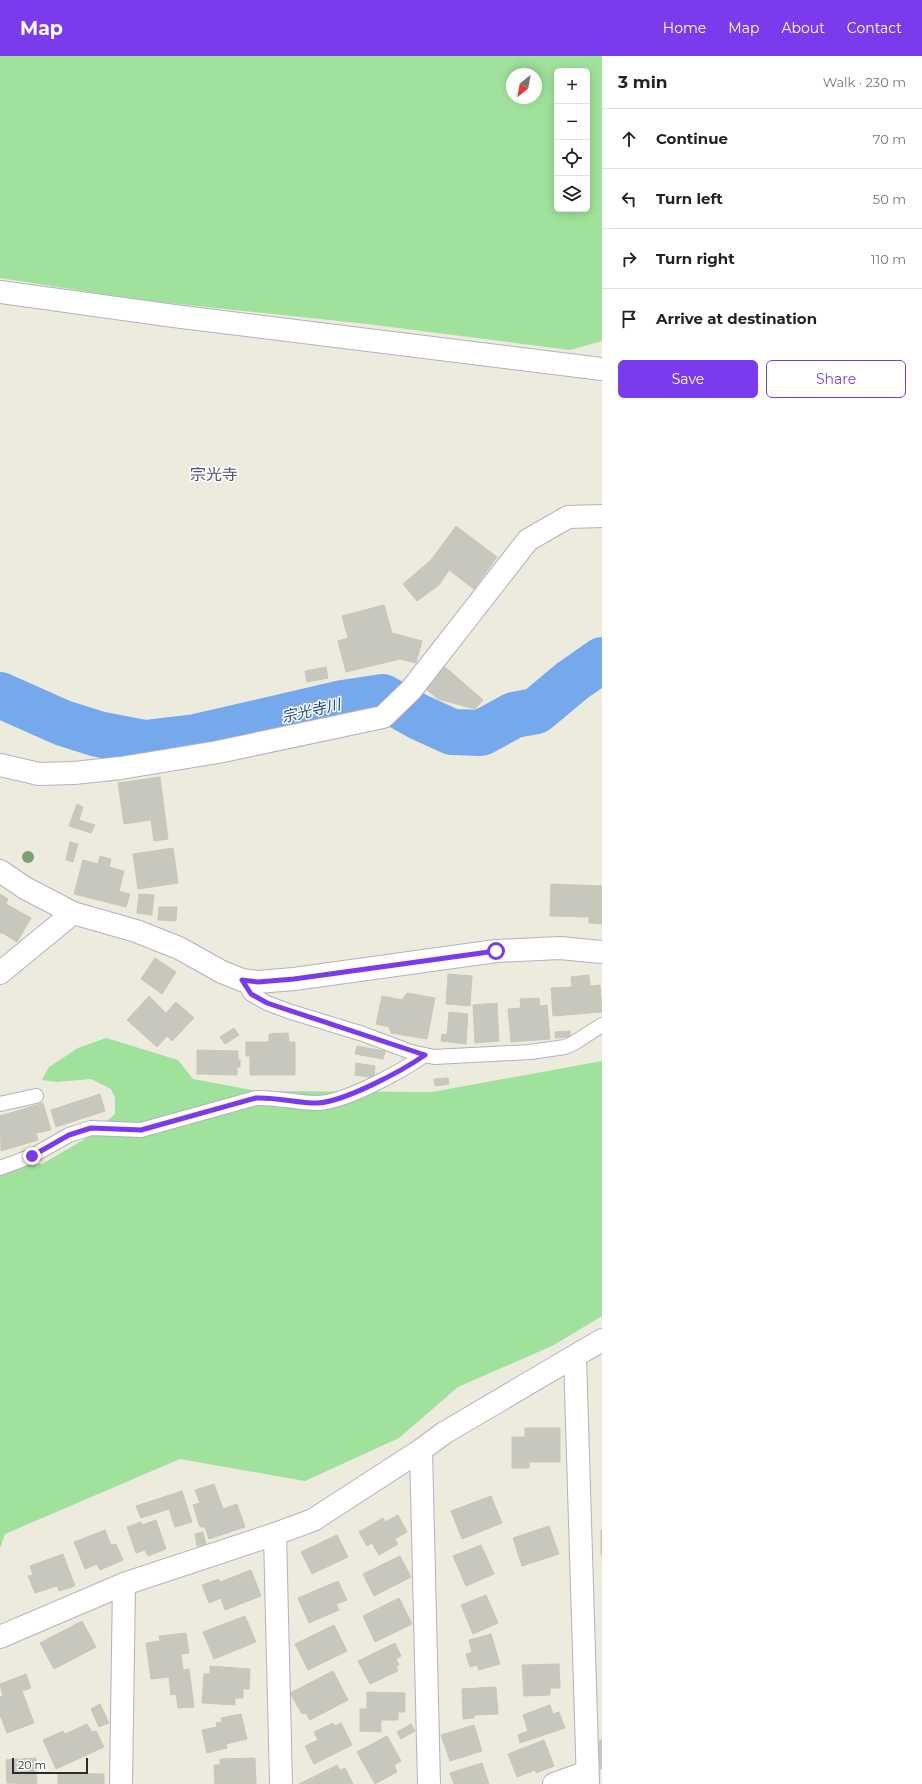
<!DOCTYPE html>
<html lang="en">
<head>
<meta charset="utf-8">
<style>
  :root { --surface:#fff; --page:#f2f2f2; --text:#222; --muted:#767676; --line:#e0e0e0; --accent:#7c3aed }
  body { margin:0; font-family:Montserrat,"Noto Sans JP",sans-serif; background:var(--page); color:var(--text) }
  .controls { position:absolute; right:12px; top:12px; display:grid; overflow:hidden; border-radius:6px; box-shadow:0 2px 10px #0003 }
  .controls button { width:36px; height:36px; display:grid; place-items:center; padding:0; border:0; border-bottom:1px solid var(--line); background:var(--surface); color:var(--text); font:20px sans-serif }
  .compass { position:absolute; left:506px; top:12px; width:36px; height:36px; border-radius:50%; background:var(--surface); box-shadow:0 2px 10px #0003; rotate:211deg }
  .scale { position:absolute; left:12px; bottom:10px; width:76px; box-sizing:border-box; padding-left:4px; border:2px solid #2b2b2b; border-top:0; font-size:11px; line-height:14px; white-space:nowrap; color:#2b2b2b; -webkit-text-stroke:3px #fff; paint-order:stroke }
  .stop { position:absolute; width:12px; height:12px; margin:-9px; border:3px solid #7c3aed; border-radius:50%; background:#fff }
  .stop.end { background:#7c3aed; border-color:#fff; box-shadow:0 1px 4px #0008 }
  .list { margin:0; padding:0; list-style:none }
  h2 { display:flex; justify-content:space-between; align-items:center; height:52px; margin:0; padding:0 16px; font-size:17px }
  h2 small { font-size:13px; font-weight:400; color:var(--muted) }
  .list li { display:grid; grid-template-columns:26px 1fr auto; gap:12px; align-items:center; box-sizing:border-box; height:60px; padding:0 16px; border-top:1px solid var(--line) }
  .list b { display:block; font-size:15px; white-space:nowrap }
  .list em { font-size:13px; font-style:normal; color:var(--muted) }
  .actions { display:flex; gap:8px; padding:12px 16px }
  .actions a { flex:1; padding:9px 0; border:1px solid var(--accent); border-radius:6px; text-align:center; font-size:14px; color:var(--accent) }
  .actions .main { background:var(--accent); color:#fff }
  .icon { flex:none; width:22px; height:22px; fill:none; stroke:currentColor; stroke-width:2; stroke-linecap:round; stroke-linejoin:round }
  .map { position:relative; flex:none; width:602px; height:1728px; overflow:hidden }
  header { display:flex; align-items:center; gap:24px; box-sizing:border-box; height:56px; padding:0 20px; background:var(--accent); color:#fff }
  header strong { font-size:19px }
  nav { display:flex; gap:22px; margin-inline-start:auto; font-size:14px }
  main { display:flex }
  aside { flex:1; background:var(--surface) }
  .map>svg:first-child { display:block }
  .green { fill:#a0e19c; fill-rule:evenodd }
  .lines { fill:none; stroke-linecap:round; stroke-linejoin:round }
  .river { stroke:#75a9eb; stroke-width:46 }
  .building { fill:#c8c7bd; stroke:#c8c7b8 }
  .lane-casing { stroke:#b3b1be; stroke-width:16 }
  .street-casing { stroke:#b3b1be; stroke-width:24 }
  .lane { stroke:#fff; stroke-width:14 }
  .street { stroke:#fff; stroke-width:22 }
  .tree { fill:#7ba277 }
  .route { stroke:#7c3aed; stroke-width:5 }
  .labels { text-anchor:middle; stroke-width:3; stroke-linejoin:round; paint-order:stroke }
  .water-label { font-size:15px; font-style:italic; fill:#124399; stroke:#fff }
  .quarter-label { font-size:16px; fill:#524d7b; stroke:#fff }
</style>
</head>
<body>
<header>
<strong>Map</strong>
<nav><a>Home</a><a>Map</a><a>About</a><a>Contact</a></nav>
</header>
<main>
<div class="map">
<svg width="602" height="1728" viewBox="0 0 602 1728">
  <rect width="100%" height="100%" fill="#edeade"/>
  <path class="green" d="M0,0H602V285L570,294L367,268L141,244L0,222ZM557,15H587V153H557ZM512,18H536V42H512Z
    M106,982L178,1004L193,1023L257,1035L432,1036L602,1005V1260L554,1289L458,1331L399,1382L305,1425L180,1403L5,1478L0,1492V1110L42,1108L90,1080L115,1058V1042L111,1033L91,1023L57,1026L42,1024L49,1011L78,992Z"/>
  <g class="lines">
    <path class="river" d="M0,639L63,667L98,678L145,687L196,681L343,647L383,641L419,661L452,676L481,677L514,659L536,655L572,625L602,604"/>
  </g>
  <path class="building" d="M456,470L497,501L474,533L449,514L439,529L417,545L403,528L431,504Z
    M384,549L392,577L422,585L416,607L400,603L346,616L338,585L348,582L342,560Z
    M444,610L483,644L475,653L438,643L425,632Z
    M326,611L328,622L307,626L305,615Z
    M160,721L168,783L154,785L151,764L124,768L118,727Z
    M77,748L83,751L79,764L95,769L91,777L69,770Z
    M70,786L78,788L73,806L66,804Z
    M173,792L178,827L138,833L133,798Z
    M100,800L111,803L109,811L124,815L119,835L130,838L126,851L74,838L83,804L98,808Z
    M551,828L602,830V868L589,867V861L550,860Z
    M0,838L8,843L6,848L31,862L17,886L1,876L0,878Z
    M139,838L154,839L152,859L137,857Z
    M159,851H177L176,865L158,864Z
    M155,902L176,916L162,938L141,923Z
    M448,918L472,920L470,950L446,948Z
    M589,919L590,930L600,929L602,956L553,960L551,932L572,931L571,921Z
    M407,937L435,942L427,983L391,977L389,971L376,968L382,940L402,944Z
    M149,940L166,957L176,946L194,962L172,985L167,980L157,991L127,964Z
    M539,942L540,950L547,949L550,983L511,986L508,953L521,952L520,943Z
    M497,947L499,985L475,987L473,949Z
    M449,956L468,958L466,988L441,985L442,978L447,979Z
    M234,972L239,979L225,988L220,981Z
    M570,975V981L555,982V976Z
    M288,977L289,986H295V1019H250V1000H246V986H269V978Z
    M357,990L385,995L383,1003L355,998Z
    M197,994L238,995V1004H240V1011H237V1019L197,1018Z
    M356,1007L375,1010L374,1022L355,1019Z
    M448,1022L449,1028L435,1030L434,1023Z
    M100,1038L105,1055L56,1071L51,1054Z
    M43,1047L51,1074L36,1077L38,1084L1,1095L0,1060Z
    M525,1372H560V1406H529V1412H512V1381H525Z
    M214,1428L223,1453L237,1448L245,1471L209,1483L205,1471H200L193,1449L200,1447L195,1434Z
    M182,1435L192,1466L175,1471L169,1453L141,1462L136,1450Z
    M491,1440L502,1467L462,1483L451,1455Z
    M398,1459L407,1476L395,1483L398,1488L379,1499L372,1487L367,1490L359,1476L383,1462L385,1466Z
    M156,1464L166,1493L148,1500L145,1494L136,1497L127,1471L141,1466L142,1469Z
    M549,1470L559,1498L522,1510L513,1482Z
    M105,1474L111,1489L116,1488L123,1504L100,1514L97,1508L85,1513L74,1486Z
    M601,1474H602V1499H601Z
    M203,1476L206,1488L197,1490L195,1478Z
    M337,1479L348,1501L312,1518L301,1496Z
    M481,1489L494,1518L466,1530L453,1500Z
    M63,1498L75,1530L59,1535L57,1530L35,1537L28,1520L33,1519L30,1510Z
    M400,1500L411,1521L374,1540L363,1518Z
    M251,1514L261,1540L225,1554L221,1542L209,1547L202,1529L219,1523L220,1526Z
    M338,1525L347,1544L336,1548L339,1554L309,1567L298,1542Z
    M486,1539L498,1567L473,1578L461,1549Z
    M399,1542L412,1568L375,1586L363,1560Z
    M245,1560L256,1586L214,1603L203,1576Z
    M82,1565L96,1591L54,1613L40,1587Z
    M334,1569L347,1595L308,1614L295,1588Z
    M186,1577L189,1597L181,1598L183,1614L189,1613L194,1651L178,1652L176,1638L171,1639L169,1621L151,1623L146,1587L160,1585L159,1580Z
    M491,1578L500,1608L479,1614L477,1609L470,1611L466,1598L472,1596L469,1584Z
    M395,1587L401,1600L396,1603L399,1609L396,1610L398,1615L370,1628L358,1605Z
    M559,1608L560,1632H550V1639L524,1640L522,1609Z
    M210,1610L250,1613L249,1633H243V1642H235V1649L202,1647L204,1618H210Z
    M333,1615L348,1644L310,1664L306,1657L302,1658L290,1637Z
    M26,1618L31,1632L22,1635L34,1667L7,1677L0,1659V1641L3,1640L0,1628Z
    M496,1631L498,1658L474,1659V1662L463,1663L462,1633Z
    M367,1636L405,1637V1656H398V1664H381V1676L360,1675V1653H367Z
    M100,1648L109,1667L99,1671L91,1653Z
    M550,1649L553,1658L559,1656L565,1672L520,1687L518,1679L528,1675L523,1659Z
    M241,1658L247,1683L226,1688L227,1692L207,1697L202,1674L217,1671L216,1667L222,1666L221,1662Z
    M333,1667L335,1670L341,1667L352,1689L314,1708L305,1690L318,1684L314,1676Z
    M87,1668L92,1676L96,1675L104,1691L56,1713L43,1684L63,1675L65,1678Z
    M411,1668L415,1675L401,1683L397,1676Z
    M474,1669L482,1695L450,1705L441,1679Z
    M387,1680L401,1705L394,1709L397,1716L375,1728L357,1696Z
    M544,1684L554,1710L536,1717L535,1714L517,1721L508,1698Z
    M599,1684H602V1713H600Z
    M36,1702L37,1728L7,1727L6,1704Z
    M255,1702L256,1728H215L214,1709H220V1703Z
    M482,1707L489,1728H454L450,1717Z
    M337,1709L340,1714L345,1712L353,1728H299Z
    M58,1717L104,1718V1728H58Z"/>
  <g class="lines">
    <defs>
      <path id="lane" d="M242,924L251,938L267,947L288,955L363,978L411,996L434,1001L530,996L565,991L574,987L602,969
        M0,1048L36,1040
        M0,1112L32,1100L69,1079L91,1072L141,1074L256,1042C277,1041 296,1047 317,1047C344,1047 402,1015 425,999"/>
      <path id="street" d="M0,236L174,260L602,313
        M0,709L39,718L74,717L121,712L218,696L383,661L411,634L528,484L568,461L602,460
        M0,815L25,832L73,857L136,875L179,892L222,916L242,924L258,926L294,923L496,895L560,892L602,896
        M0,917L73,857
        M575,1301L588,1728
        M421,1394L429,1728
        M275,1478L281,1728
        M0,1581L124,1528L275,1478L313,1464L421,1394L444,1377L602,1284
        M121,1728L124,1528
        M554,1728L587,1716"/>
    </defs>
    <use href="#lane" class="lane-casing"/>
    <use href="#street" class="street-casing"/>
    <use href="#lane" class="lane"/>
    <use href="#street" class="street"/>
  </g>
  <circle class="tree" cx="28" cy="801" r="6"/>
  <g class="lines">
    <path class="route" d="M32,1100L69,1079L91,1072L141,1074L256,1042C277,1041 296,1047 317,1047C344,1046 402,1015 425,999L267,947L251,938L242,924L258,926L294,923L496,895"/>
  </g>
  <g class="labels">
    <g class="water-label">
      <text transform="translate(311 655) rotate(-13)" y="5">宗光寺川</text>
    </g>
    <g class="quarter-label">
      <text x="214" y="424">宗光寺</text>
    </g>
  </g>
</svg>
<div class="controls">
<button>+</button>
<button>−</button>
<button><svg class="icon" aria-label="locate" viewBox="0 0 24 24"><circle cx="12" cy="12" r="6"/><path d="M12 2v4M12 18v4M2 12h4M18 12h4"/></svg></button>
<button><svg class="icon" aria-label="layers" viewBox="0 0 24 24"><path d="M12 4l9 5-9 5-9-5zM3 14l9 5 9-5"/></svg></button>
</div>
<svg class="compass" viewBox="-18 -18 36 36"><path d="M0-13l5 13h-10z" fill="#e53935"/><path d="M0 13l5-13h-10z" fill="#767676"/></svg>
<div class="scale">20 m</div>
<div class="stop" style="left:496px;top:895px"></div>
<div class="stop end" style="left:32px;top:1100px"></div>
</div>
<aside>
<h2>3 min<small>Walk · 230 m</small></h2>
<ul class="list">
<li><svg class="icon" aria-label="ahead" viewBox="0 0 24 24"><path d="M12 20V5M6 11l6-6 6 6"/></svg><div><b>Continue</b></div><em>70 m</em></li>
<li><svg class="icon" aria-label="left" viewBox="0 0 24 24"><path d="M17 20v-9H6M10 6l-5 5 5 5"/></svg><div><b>Turn left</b></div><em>50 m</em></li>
<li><svg class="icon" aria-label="right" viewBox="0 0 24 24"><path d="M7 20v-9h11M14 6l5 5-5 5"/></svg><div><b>Turn right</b></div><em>110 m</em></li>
<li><svg class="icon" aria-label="arrive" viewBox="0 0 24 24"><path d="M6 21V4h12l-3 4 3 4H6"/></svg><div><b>Arrive at destination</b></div></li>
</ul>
<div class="actions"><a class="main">Save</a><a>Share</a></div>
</aside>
</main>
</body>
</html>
